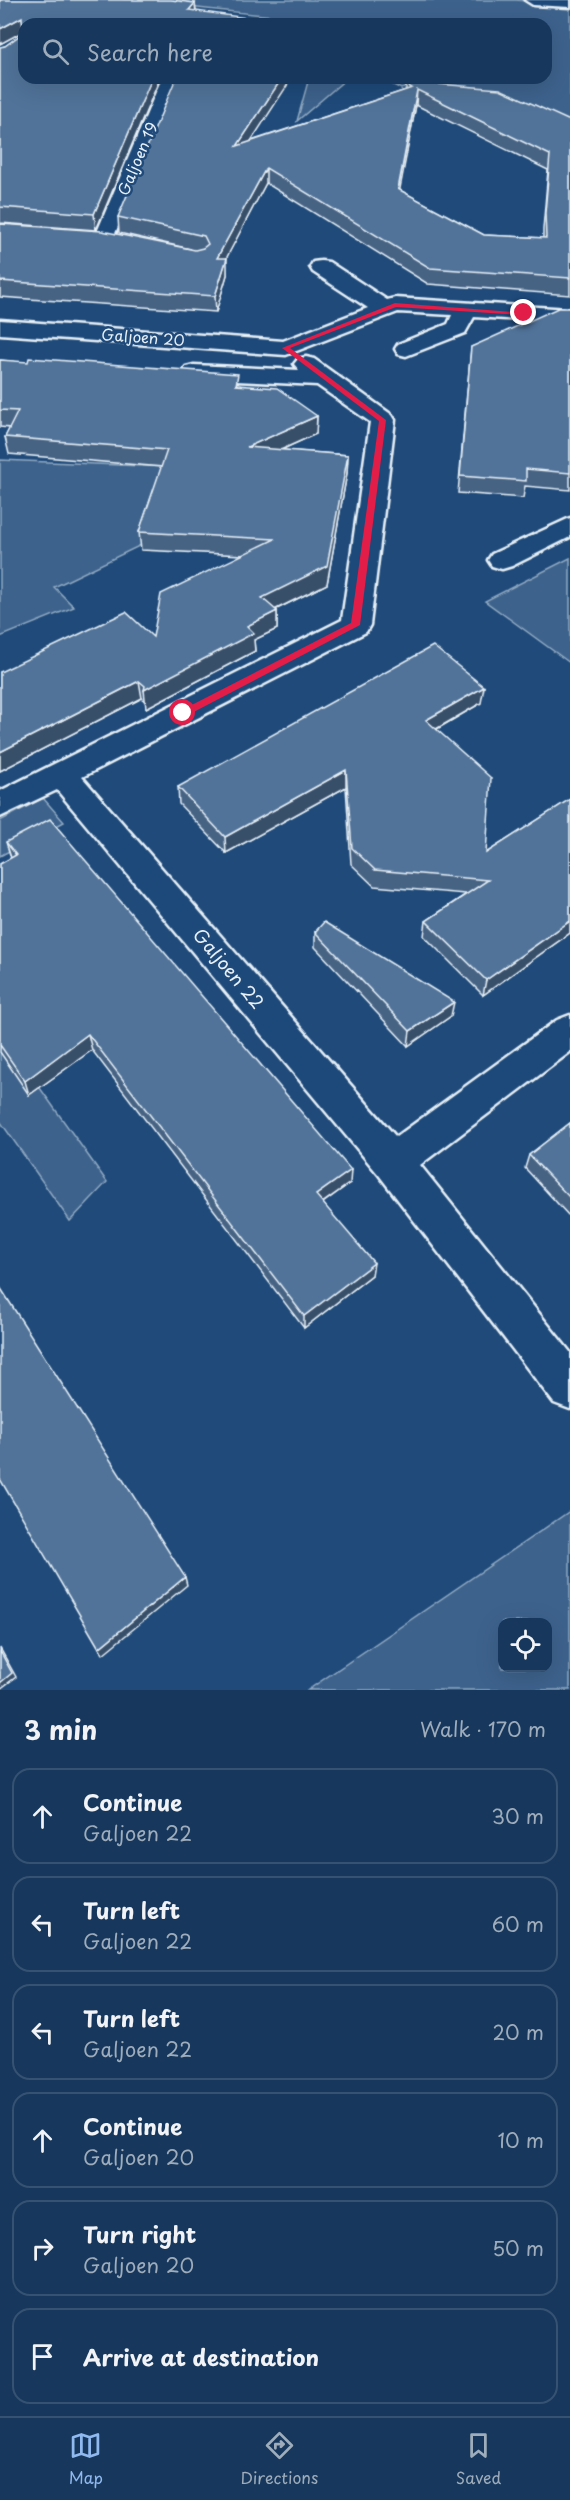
<!DOCTYPE html>
<html lang="en">
<head>
<meta charset="utf-8">
<style>
  :root { --surface:#17385c; --page:#203f62; --text:#f1f3f6; --muted:#9eacbb; --line:#365272; --accent:#90b9f0 }
  body { margin:0; font-family:"Playpen Sans",sans-serif; background:var(--page); color:var(--text) }
  .controls { position:absolute; right:18px; bottom:18px; display:grid; overflow:hidden; border-radius:12px; box-shadow:0 6px 24px #0002 }
  .controls button { width:54px; height:54px; display:grid; place-items:center; padding:0; border:0; border-bottom:2px solid var(--line); background:var(--surface); color:var(--text); font:30px sans-serif }
  .stop { position:absolute; width:18px; height:18px; margin:-14px; border:4px solid #e11d48; border-radius:50%; background:#fff }
  .stop.end { background:#e11d48; border-color:#fff; box-shadow:0 2px 6px #0008 }
  .list { margin:0; padding:0; list-style:none }
  h2 { display:flex; justify-content:space-between; align-items:center; height:78px; margin:0; padding:0 24px; font-size:26px }
  h2 small { font-size:20px; font-weight:400; color:var(--muted) }
  .list li { display:grid; grid-template-columns:39px 1fr auto; gap:18px; align-items:center; box-sizing:border-box; height:96px; margin:0 12px 12px; padding:0 12px; border:2px solid var(--line); border-radius:18px }
  .list b { display:block; font-size:22px; white-space:nowrap }
  .list p { margin:0; font-size:20px; white-space:nowrap; color:var(--muted) }
  .list em { font-size:20px; font-style:normal; color:var(--muted) }
  .icon { flex:none; width:33px; height:33px; fill:none; stroke:currentColor; stroke-width:2; stroke-linecap:round; stroke-linejoin:round }
  .map { position:relative; flex:none; width:570px; height:1690px; overflow:hidden }
  .search { position:absolute; background:var(--surface); box-shadow:0 6px 24px #0002; left:18px; right:18px; top:18px; height:66px; display:flex; align-items:center; gap:15px; box-sizing:border-box; padding:0 21px; border-radius:18px; color:var(--muted); font-size:22px }
  .sheet { height:726px; background:var(--surface) }
  nav { display:flex; justify-content:space-around; align-items:center; box-sizing:border-box; height:84px; border-top:2px solid var(--line); background:var(--surface); font-size:16px; color:var(--muted) }
  nav a { display:grid; justify-items:center; gap:3px }
  nav .on { color:var(--accent) }
  .map>svg:first-child { display:block }
  .green { fill:#3c628c; stroke:#92aac2; stroke-width:1.5; fill-rule:evenodd }
  .lines { fill:none; stroke-linecap:round; stroke-linejoin:round }
  .minor-casing { stroke:#e8f1f8; stroke-width:5 }
  .secondary-casing { stroke:#e8f1f8; stroke-width:5 }
  .minor { fill:#1f4a7a; fill-rule:evenodd }
  .secondary { fill:#1f4a7a; fill-rule:evenodd }
  .wall { fill:#466384; stroke:#e8f1f8; stroke-width:1.5; fill-rule:evenodd }
  .shaded-wall { fill:#39506b; stroke:#e8f1f8; stroke-width:1.5 }
  .building { fill:#517399; stroke:#e8f1f8; stroke-width:1.5; fill-rule:evenodd }
  .route { fill:#e11d48 }
  .labels { text-anchor:middle; stroke-width:5; stroke-linejoin:round; paint-order:stroke }
  .far-street-label { font-size:15px; fill:#e8f1f8; stroke:#1f4a7a }
  .street-label { font-size:18px; fill:#e8f1f8; stroke:#1f4a7a }
</style>
</head>
<body>
<div class="map">
<svg width="570" height="1690" viewBox="0 0 570 1690">
  <rect width="100%" height="100%" fill="#1f4a7a"/>
  <filter id="ink" filterUnits="userSpaceOnUse"><feTurbulence type="fractalNoise" baseFrequency=".0167" numOctaves="2"/><feDisplacementMap in="SourceGraphic" scale="12" xChannelSelector="R" yChannelSelector="G"/><feConvolveMatrix kernelMatrix="1 2 1 2 8 2 1 2 1" color-interpolation-filters="sRGB"/></filter>
  <g filter="url(#ink)">
    <path class="green" d="M123,0H516L570,5V123L512,94L410,86L401,89L380,78H546V24H303L291,18Z
      M309,78H347L297,121Z
      M0,460L214,469L195,519L54,587L74,607L0,637Z
      M570,558V663L485,601Z
      M43,798L64,822L0,856V821Z
      M0,1032L107,1182L70,1221L0,1121Z
      M570,1511V1690H308ZM502,1622H548V1668H502Z"/>
    <g class="lines">
      <defs>
        <path id="minor" d="M162,78H180L111,243L104,245L0,237V225L97,232Z
          M321,261L329,262L387,300L395,298L570,309V323L474,317L465,333L406,356L398,354L395,349L398,344L448,324L452,315L398,312L286,355L0,334V320L283,341L368,308L313,272L310,267L313,262Z
          M306,357L314,359L392,415L395,420L370,625L366,632L82,777L396,1137L557,1020L570,1015V1052L420,1165L570,1352V1409L554,1403L379,1175L57,790L0,817V791L342,620L370,422L317,385L194,379L186,377L182,372L186,367L194,365L299,370L294,364L298,359Z
          M570,518V537L512,566L502,569L492,566L488,560L492,554Z"/>
        <path id="secondary" d="M525,0H570V7L533,5Z"/>
      </defs>
      <use href="#minor" class="minor-casing"/>
      <use href="#secondary" class="secondary-casing"/>
      <use href="#minor" class="minor"/>
      <use href="#secondary" class="secondary"/>
    </g>
    <path class="wall" d="M0,0L195,3L196,11L24,78H160L96,230L0,223V47L5,46L23,33V31L0,44Z
      M406,85L570,121V295L428,284L266,183L226,258L227,275L216,312L0,297V224L191,249L119,233L118,217L251,141L406,90ZM416,105L548,170L543,229V238L484,235L399,190Z
      M570,308V490L525,486L523,498L458,493L471,347Z
      M0,360L239,385L317,416L316,434L281,450L348,455L347,473L327,584L275,610L277,611V629L254,640L255,651L146,708V703L142,698L0,771V672L153,637L242,555L141,550L139,532L162,467L9,454L5,437L10,428L0,427Z
      M481,703L437,729L486,853L570,799V933L483,995L424,936L426,921L466,894L374,886L351,864L346,787L226,853L179,804L178,787Z
      M6,842L350,1183L323,1203L372,1275L304,1328L92,1050L29,1095L0,1052V864L11,858Z
      M315,932L451,1016L408,1046L315,947Z
      M570,1123V1217L525,1168L529,1155Z"/>
    <path class="shaded-wall" d="M195,3L196,17L189,10Z
      M22,17L24,31L0,44V29Z
      M152,78H160L96,230L94,214Z
      M282,78H292L238,161L237,146Z
      M417,90L416,105L397,204L398,189Z
      M266,168V183L218,274L217,258Z
      M227,258V275L216,312L215,296Z
      M317,416L316,434L247,465V447Z
      M348,455L347,473L327,584L262,616V598Z
      M277,611V629L254,640L255,651L146,708L144,690L247,626Z
      M139,681L142,698L0,771V752Z
      M484,687L481,703L424,736L426,720Z
      M346,770V787L226,853L225,837Z
      M570,921V933L483,995L486,980Z
      M454,1002L451,1016L408,1046L410,1031Z
      M88,1034L92,1050L29,1095L25,1081Z
      M351,1170L350,1183L315,1208L316,1195Z
      M374,1263L372,1275L304,1328V1316Z
      M185,1577L187,1585L103,1654L99,1648Z
      M0,1648L16,1677L0,1689Z"/>
    <path class="building" d="M0,0H171L195,3L189,10L290,24H24V78H152L94,214L0,207V47L5,46L23,33L22,17L0,29Z
      M176,78H282L237,146L412,88L406,85L413,82L500,89L570,121V278L430,268L266,168L217,258H227L215,296L0,281V224L102,231L195,250L203,248L208,244L204,236L118,217ZM417,90L550,155L545,213L546,238L484,235L398,189Z
      M558,308H570V473L526,469V481L460,476L471,347Z
      M29,358L238,374L236,385L277,388L317,416L247,447L348,455L327,566L262,598L277,611L247,626L254,633L144,690L145,686L139,681L0,752V672L126,612L153,637L161,594L275,539L139,532L167,450L5,437L18,411L0,410V360L28,362Z
      M433,646L484,687L426,720L491,778L486,853L570,799V921L486,980L426,921L488,880L375,870L352,848L346,770L225,837L178,787Z
      M50,819L351,1170L316,1195L374,1263L304,1316L88,1034L25,1081L0,1045V864L16,855L6,842Z
      M324,922L454,1002L410,1031L315,932Z
      M570,1123V1198L529,1155Z
      M0,1287L185,1577L99,1648L0,1479Z
      M0,1651L12,1673L0,1683Z"/>
  </g>
  <path class="route" d="M395,303L527,313L524,315L396,307L290,348L386,420L360,625L186,716H180V711L351,623L379,421L282,348Z"/>
  <g class="labels">
    <g class="far-street-label">
      <text transform="translate(138 159) rotate(-67)" y="5">Galjoen 19</text>
      <text transform="translate(143 338) rotate(4)" y="5">Galjoen 20</text>
    </g>
    <g class="street-label">
      <text transform="translate(228 969) rotate(50)" y="6">Galjoen 22</text>
    </g>
  </g>
</svg>
<div class="controls">
<button><svg class="icon" aria-label="locate" viewBox="0 0 24 24"><circle cx="12" cy="12" r="6"/><path d="M12 2v4M12 18v4M2 12h4M18 12h4"/></svg></button>
</div>
<div class="stop" style="left:183px;top:713px"></div>
<div class="stop end" style="left:524px;top:313px"></div>
<div class="search"><svg class="icon" aria-label="search" viewBox="0 0 24 24"><circle cx="10" cy="10" r="6"/><path d="M15 15l6 6"/></svg>Search here</div>
</div>
<section class="sheet">
<h2>3 min<small>Walk · 170 m</small></h2>
<ul class="list">
<li><svg class="icon" aria-label="ahead" viewBox="0 0 24 24"><path d="M12 20V5M6 11l6-6 6 6"/></svg><div><b>Continue</b><p>Galjoen 22</p></div><em>30 m</em></li>
<li><svg class="icon" aria-label="left" viewBox="0 0 24 24"><path d="M17 20v-9H6M10 6l-5 5 5 5"/></svg><div><b>Turn left</b><p>Galjoen 22</p></div><em>60 m</em></li>
<li><svg class="icon" aria-label="left" viewBox="0 0 24 24"><path d="M17 20v-9H6M10 6l-5 5 5 5"/></svg><div><b>Turn left</b><p>Galjoen 22</p></div><em>20 m</em></li>
<li><svg class="icon" aria-label="ahead" viewBox="0 0 24 24"><path d="M12 20V5M6 11l6-6 6 6"/></svg><div><b>Continue</b><p>Galjoen 20</p></div><em>10 m</em></li>
<li><svg class="icon" aria-label="right" viewBox="0 0 24 24"><path d="M7 20v-9h11M14 6l5 5-5 5"/></svg><div><b>Turn right</b><p>Galjoen 20</p></div><em>50 m</em></li>
<li><svg class="icon" aria-label="arrive" viewBox="0 0 24 24"><path d="M6 21V4h12l-3 4 3 4H6"/></svg><div><b>Arrive at destination</b></div></li>
</ul>
</section>
<nav>
<a class="on"><svg class="icon" aria-label="map" viewBox="0 0 24 24"><path d="M3 6l6-2 6 2 6-2v14l-6 2-6-2-6 2zM9 4v14M15 6v14"/></svg>Map</a>
<a><svg class="icon" aria-label="directions" viewBox="0 0 24 24"><path d="M12 3l9 9-9 9-9-9zM9 14v-3h6M13 9l2 2-2 2"/></svg>Directions</a>
<a><svg class="icon" aria-label="saved" viewBox="0 0 24 24"><path d="M7 4h10v16l-5-4-5 4z"/></svg>Saved</a>
</nav>
</body>
</html>
